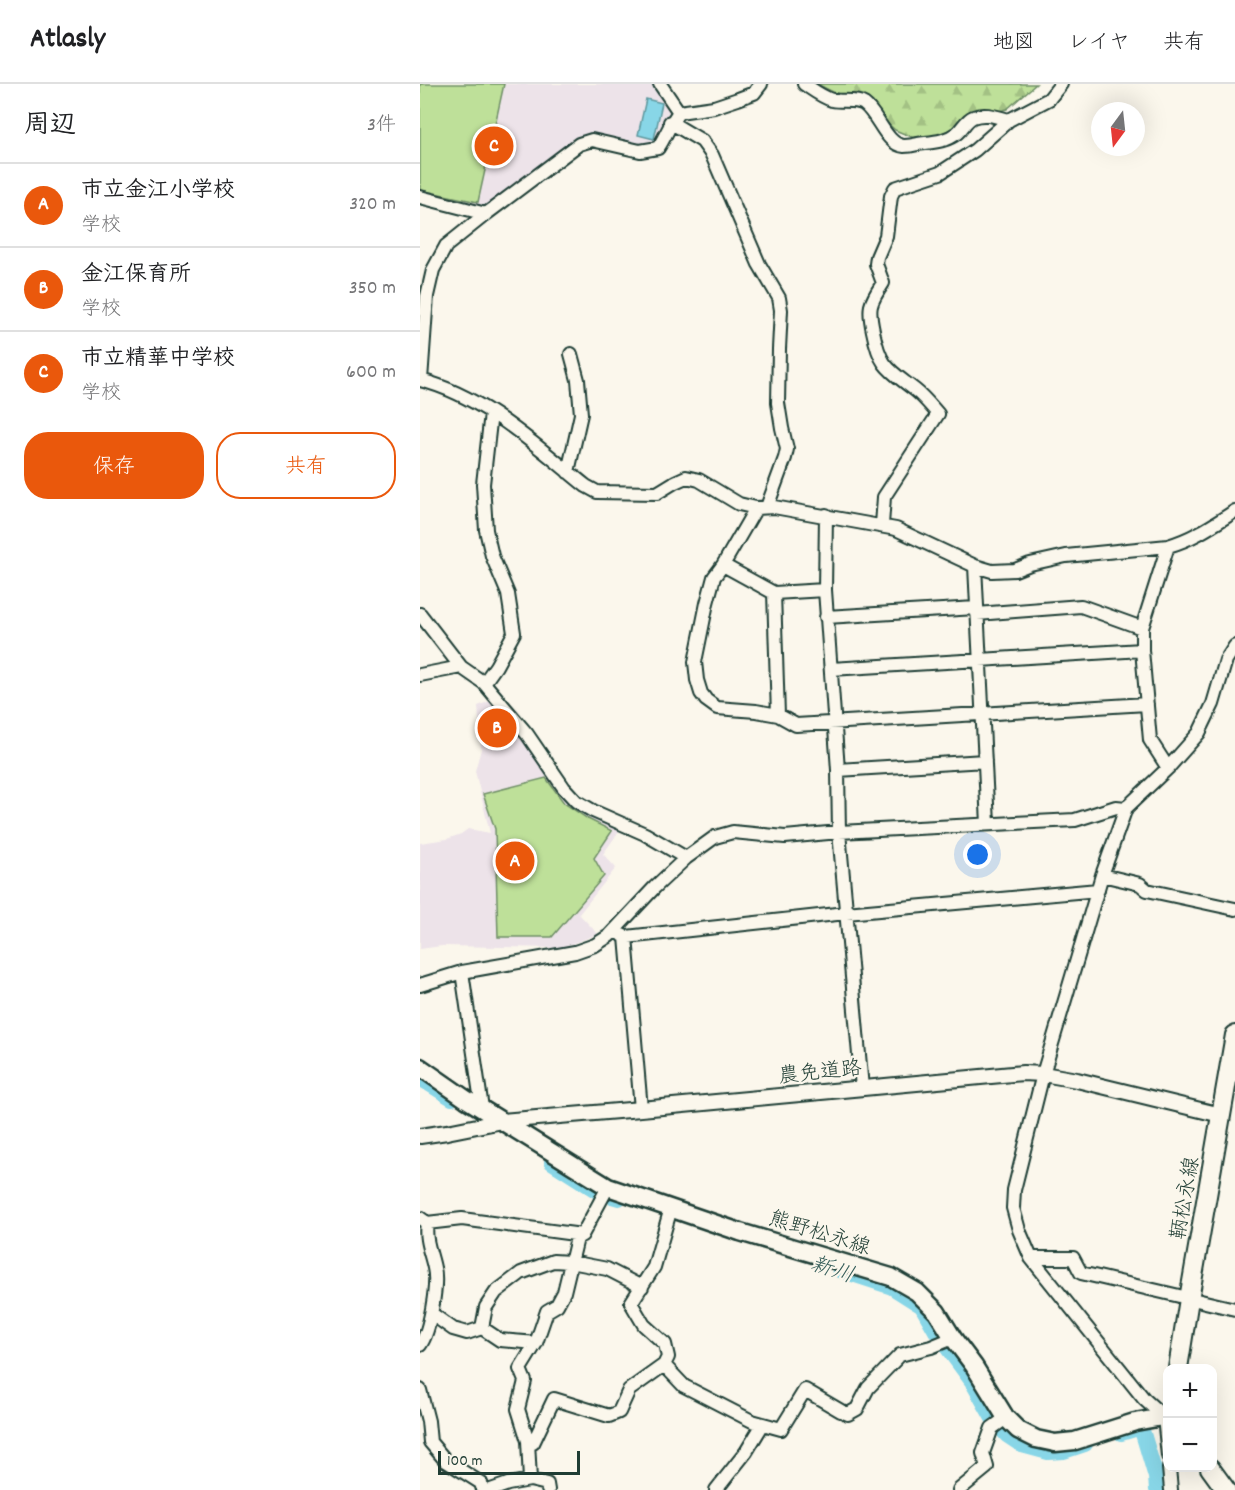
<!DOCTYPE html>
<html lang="ja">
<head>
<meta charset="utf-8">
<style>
  :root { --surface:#fff; --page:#f2f2f2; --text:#202124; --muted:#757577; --line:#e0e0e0; --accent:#ea580c }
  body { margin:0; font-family:Dekko,"Klee One",sans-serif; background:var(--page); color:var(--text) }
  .controls { position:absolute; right:18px; bottom:18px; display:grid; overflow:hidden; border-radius:12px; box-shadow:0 6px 24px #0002 }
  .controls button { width:54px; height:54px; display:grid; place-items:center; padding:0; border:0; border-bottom:2px solid var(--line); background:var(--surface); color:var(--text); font:30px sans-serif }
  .compass { position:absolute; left:671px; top:18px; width:54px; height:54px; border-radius:50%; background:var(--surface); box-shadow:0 6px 24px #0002; rotate:195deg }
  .scale { position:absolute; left:18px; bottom:15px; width:142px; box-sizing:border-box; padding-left:6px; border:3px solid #1f3d34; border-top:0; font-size:16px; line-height:21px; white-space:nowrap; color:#1f3d34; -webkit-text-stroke:4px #fbf7ec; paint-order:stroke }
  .you { position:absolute; left:558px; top:771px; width:21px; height:21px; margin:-15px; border:4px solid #fff; border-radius:50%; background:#1a73e8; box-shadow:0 0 0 9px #1a73e833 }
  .badge { display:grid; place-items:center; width:39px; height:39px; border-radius:50%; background:var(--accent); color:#fff; font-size:20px; font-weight:700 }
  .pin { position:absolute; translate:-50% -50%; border:3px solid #fff; box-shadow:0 2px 6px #0006 }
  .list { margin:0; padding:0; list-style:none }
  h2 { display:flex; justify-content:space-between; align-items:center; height:78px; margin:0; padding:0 24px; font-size:26px }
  h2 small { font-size:20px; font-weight:400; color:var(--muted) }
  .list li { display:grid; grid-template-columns:39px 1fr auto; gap:18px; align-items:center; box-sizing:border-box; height:84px; padding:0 24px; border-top:2px solid var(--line) }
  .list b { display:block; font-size:22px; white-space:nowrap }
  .list p { margin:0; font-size:20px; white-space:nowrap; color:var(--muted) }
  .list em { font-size:20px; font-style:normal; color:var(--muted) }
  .actions { display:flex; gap:12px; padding:18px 24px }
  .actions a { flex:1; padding:14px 0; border:2px solid var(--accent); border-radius:24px; text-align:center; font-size:21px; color:var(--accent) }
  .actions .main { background:var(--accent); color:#fff }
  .map { position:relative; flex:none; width:815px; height:1406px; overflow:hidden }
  header { display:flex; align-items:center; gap:36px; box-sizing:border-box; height:84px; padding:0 30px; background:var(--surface); border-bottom:2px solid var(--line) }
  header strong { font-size:28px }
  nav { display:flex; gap:33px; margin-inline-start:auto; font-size:21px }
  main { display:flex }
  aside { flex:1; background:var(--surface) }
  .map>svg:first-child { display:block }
  .built { fill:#ede3e9 }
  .grass { fill:#bee099; stroke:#6e8e66; stroke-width:1.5 }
  .forest { fill:url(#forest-firs); stroke:#6e8e66; stroke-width:1.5 }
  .water { fill:#88d6e7; stroke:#5e999f; stroke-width:1.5 }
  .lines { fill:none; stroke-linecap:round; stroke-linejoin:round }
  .river { stroke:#88d6e7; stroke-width:16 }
  .minor-casing { stroke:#1f3d34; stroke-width:16 }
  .tertiary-casing { stroke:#1f3d34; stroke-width:18 }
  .secondary-casing { stroke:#1f3d34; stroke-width:21 }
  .primary-casing { stroke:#1f3d34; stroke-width:22 }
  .minor { stroke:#fbf7ec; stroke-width:12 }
  .tertiary { stroke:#fbf7ec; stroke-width:14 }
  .secondary { stroke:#fbf7ec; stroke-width:16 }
  .primary { stroke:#fbf7ec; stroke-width:18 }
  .labels { text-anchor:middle; stroke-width:4.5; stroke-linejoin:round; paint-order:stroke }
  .street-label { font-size:21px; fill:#1f3d34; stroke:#fbf7ec }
  .water-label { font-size:22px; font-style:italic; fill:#345c58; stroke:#fbf7ec }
</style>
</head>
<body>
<header>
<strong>Atlasly</strong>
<nav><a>地図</a><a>レイヤ</a><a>共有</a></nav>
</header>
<main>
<aside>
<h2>周辺<small>3件</small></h2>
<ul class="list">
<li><span class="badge">A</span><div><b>市立金江小学校</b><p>学校</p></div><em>320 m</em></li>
<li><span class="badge">B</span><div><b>金江保育所</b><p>学校</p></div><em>350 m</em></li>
<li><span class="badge">C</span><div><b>市立精華中学校</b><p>学校</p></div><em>600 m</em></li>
</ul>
<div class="actions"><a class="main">保存</a><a>共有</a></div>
</aside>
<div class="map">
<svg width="815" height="1406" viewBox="0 0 815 1406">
  <defs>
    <pattern id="forest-firs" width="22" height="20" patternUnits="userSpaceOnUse" patternTransform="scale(1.5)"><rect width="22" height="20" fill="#bee099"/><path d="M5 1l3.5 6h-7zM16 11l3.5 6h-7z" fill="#a3c184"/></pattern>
  </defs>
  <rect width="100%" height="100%" fill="#fbf7ec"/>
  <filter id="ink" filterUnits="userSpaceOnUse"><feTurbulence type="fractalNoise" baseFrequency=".0167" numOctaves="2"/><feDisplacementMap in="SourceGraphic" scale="12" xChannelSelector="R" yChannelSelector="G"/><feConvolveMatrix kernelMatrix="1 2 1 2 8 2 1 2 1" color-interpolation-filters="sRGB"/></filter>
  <g filter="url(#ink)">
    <path class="built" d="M0,0H238L252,26L240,57L225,62L164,50L68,123L0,109Z
      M72,616L119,672L130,690L200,746L183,770L196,784L159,830L178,850L141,864L22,862L0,865V759L27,755L41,750L48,745L70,749L55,687L61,665L58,622Z"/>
    <path class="grass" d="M0,0H84L58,118L0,106Z
      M126,694L144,719L168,735L192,747L174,774L184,792L132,853H78L75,745L63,710Z"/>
    <path class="forest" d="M397,0H616L587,25L551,34L516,53H492L475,46L447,20L413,8Z"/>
    <path class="water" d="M226,15L242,19L234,55L218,51Z"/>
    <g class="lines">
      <path class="river" d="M0,994L32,1014
        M132,1078L179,1108L199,1114
        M420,1186L472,1203L502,1222L519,1252L552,1297L574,1336L587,1351L602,1361L628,1368L644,1367L665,1360
        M701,1349L721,1343L736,1393L737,1406"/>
      <defs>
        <path id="minor" d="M240,0L259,28
          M384,0C393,6 402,13 412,16C422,18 436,15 444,20C458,30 466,61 484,62C488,62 494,61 498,60C512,58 526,58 537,49C543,44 546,36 553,33C565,28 577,33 589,36
          M250,38L282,57L292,71L339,180L359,214L361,226L359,265L358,319L362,344L367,365L365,374L347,423
          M0,113L66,130
          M0,296C64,312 116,362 166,402L177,408L237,409L255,398L266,393L279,396L319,420L336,424L354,423L476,445L555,482L572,487L595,486L610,480L646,472L748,462C773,455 793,441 815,427
          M1,296L7,212L13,186L26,162L66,130L159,60L172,56L220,67L238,64C246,52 250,39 259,28L294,23L318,15L334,9L341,0
          M148,388L161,330L158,296L151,270
          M336,424L303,481L294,493L287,519L275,578L277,596L281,609L286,616L297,624L336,627L358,631L376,641L727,620
          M406,431L405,506L418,686L419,748L442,1004
          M462,441L464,413L518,330C511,322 504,313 495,306C468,285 460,283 453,247C448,224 449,220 463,199L456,180L457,173L466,152L471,112L475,104L520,89L555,66L589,36L629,15L641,0
          M303,481L354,509L405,506
          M555,482L568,740
          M354,509L358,631
          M0,530L41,583L64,599L85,624L107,650L144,704L156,717L173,727L225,750L266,774
          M557,530L661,522L722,544
          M406,533L556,524
          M411,585L722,566
          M0,591L41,583
          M64,599L76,582L94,549L88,510L72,472L66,446L63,400L71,329
          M748,684L730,656L722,566V544L748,462
          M418,686L565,677
          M682,791L720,800L727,806L815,825
          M194,847L206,853L426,829L678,806
          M206,853L221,1025
          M42,888L62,1024
          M0,901L42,888L155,868L175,861L189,852L235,803L266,774L295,753L313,748L365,753L419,748L655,736L696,723L706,724
          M0,1134L7,1139L42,1135L162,1151L188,1103
          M611,1174H653L661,1189L815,1225
          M12,1230L33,1245L47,1249L62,1244L80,1256L116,1259
          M62,1244L66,1223L76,1208L101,1189L133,1177L151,1178L187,1185L222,1203
          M0,1261C10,1248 18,1200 14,1184C11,1169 4,1155 7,1139
          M244,1281L248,1273L245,1260L224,1241L211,1219L234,1183L251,1124
          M0,1306L8,1337L10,1358L26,1377L61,1399L63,1406
          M108,1357L113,1359L134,1315L189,1332L199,1328L209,1306L244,1281L264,1302L332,1337L361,1345L385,1306L421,1327L428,1330L437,1325L448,1304L480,1271L511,1263L533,1254
          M748,1372L744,1333L724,1315L611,1174L599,1146L593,1124L594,1106L623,990L682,791L706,724L748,684L779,649L793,620L806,576L815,562
          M749,1384L751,1406
          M71,1406L88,1400L110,1396
          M128,1406L127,1400L110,1396L108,1357L98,1325L105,1297L100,1285L116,1259L127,1227L137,1221L144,1208L157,1154L162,1151
          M296,1406L326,1368L343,1340
          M539,1406L567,1383L563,1369L572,1344L586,1334"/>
        <path id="tertiary" d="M0,1052L27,1048L82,1037L221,1025L603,989L623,990L657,996L801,1031"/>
        <path id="secondary" d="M0,983L46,1015L188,1103L320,1148L471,1193L497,1208L517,1228L533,1254L554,1282L586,1334L598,1346L616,1355L635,1359L655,1357L715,1338L748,1332"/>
        <path id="primary" d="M758,1284L769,1215L815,951
          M790,1384L806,1406"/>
      </defs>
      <use href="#minor" class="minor-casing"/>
      <use href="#tertiary" class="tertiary-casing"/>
      <use href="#secondary" class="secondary-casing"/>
      <use href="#primary" class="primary-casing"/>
      <use href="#minor" class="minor"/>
      <use href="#tertiary" class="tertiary"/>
      <use href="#secondary" class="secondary"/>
      <use href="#primary" class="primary"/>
    </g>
  </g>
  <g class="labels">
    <g class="street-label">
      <text transform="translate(400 987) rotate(-6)" y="7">農免道路</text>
      <text transform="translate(764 1114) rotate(-80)" y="7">鞆松永線</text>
      <text transform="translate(400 1148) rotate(17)" y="7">熊野松永線</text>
    </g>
    <g class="water-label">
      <text transform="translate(413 1184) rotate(18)" y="8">新川</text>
    </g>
  </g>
</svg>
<div class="controls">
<button>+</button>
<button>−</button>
</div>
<svg class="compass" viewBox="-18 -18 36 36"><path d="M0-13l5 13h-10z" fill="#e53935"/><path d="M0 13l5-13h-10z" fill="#757577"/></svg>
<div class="scale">100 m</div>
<div class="you"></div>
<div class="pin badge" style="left:95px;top:777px">A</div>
<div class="pin badge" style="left:77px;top:644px">B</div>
<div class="pin badge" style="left:74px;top:62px">C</div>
</div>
</main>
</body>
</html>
